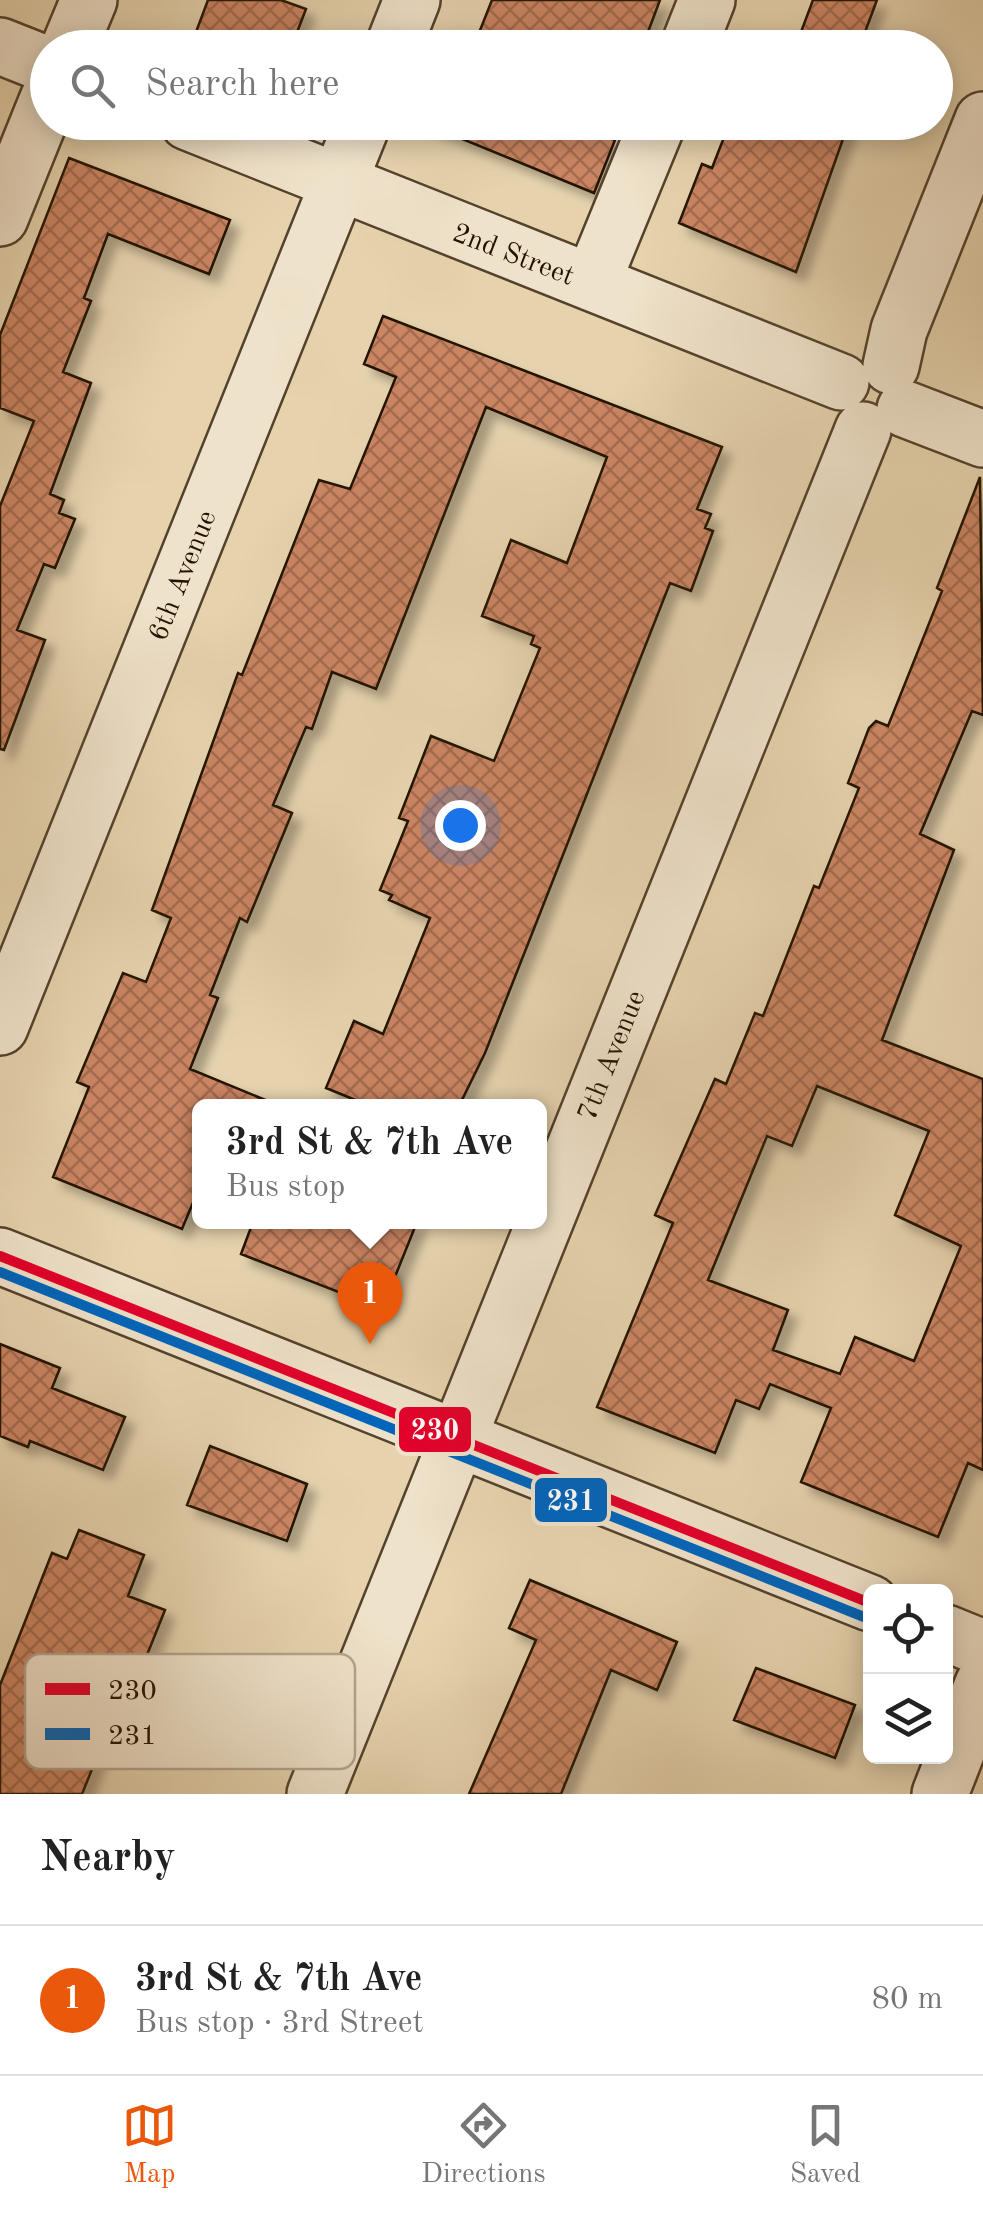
<!DOCTYPE html>
<html lang="en">
<head>
<meta charset="utf-8">
<style>
  :root { --surface:#fff; --page:#f2f2f2; --text:#222; --muted:#767676; --line:#e0e0e0; --accent:#ea580c }
  body { margin:0; font-family:"Old Standard TT",serif; background:var(--page); color:var(--text) }
  .controls { position:absolute; right:30px; bottom:30px; display:grid; overflow:hidden; border-radius:15px; box-shadow:0 5px 25px #0003 }
  .controls button { width:90px; height:90px; display:grid; place-items:center; padding:0; border:0; border-bottom:2px solid var(--line); background:var(--surface); color:var(--text); font:50px sans-serif }
  .you { position:absolute; left:460px; top:825px; width:35px; height:35px; margin:-25px; border:8px solid #fff; border-radius:50%; background:#1a73e8; box-shadow:0 0 0 15px #1a73e833 }
  .badge { display:grid; place-items:center; width:65px; height:65px; border-radius:50%; background:var(--accent); color:#fff; font-size:32px; font-weight:700 }
  .pin { position:absolute; translate:-50% -82px; filter:drop-shadow(0 2px 5px #0008) }
  .pin::after { content:''; position:absolute; top:52px; width:35px; height:30px; background:inherit; clip-path:polygon(0 0,100% 0,50% 100%) }
  .popup { position:absolute; left:192px; top:1099px; width:355px; height:130px; box-sizing:border-box; display:grid; place-content:center; border-radius:15px; background:var(--surface); filter:drop-shadow(0 2px 8px #0005); font-size:32px; white-space:nowrap; color:var(--muted) }
  .popup b { font-size:38px; color:var(--text) }
  .popup::after { content:''; position:absolute; left:50%; top:100%; margin-left:-20px; border:20px solid transparent; border-top-color:var(--surface) }
  .list { margin:0; padding:0; list-style:none }
  h2 { display:flex; justify-content:space-between; align-items:center; height:130px; margin:0; padding:0 40px; font-size:42px }
  h2 small { font-size:32px; font-weight:400; color:var(--muted) }
  .list li { display:grid; grid-template-columns:65px 1fr auto; gap:30px; align-items:center; box-sizing:border-box; height:150px; padding:0 40px; border-top:2px solid var(--line) }
  .list b { display:block; font-size:38px; white-space:nowrap }
  .list p { margin:0; font-size:32px; white-space:nowrap; color:var(--muted) }
  .list em { font-size:32px; font-style:normal; color:var(--muted) }
  .icon { flex:none; width:55px; height:55px; fill:none; stroke:currentColor; stroke-width:2; stroke-linecap:round; stroke-linejoin:round }
  .map { position:relative; flex:none; width:983px; height:1794px; overflow:hidden }
  .search { position:absolute; background:var(--surface); box-shadow:0 5px 25px #0003; left:30px; right:30px; top:30px; height:110px; display:flex; align-items:center; gap:25px; box-sizing:border-box; padding:0 35px; border-radius:55px; color:var(--muted); font-size:38px }
  .sheet { height:280px; background:var(--surface) }
  nav { display:flex; justify-content:space-around; align-items:center; box-sizing:border-box; height:140px; border-top:2px solid var(--line); background:var(--surface); font-size:28px; color:var(--muted) }
  nav a { display:grid; justify-items:center; gap:5px }
  nav .on { color:var(--accent) }
  .map>svg:first-child { display:block }
  .building { fill:url(#building-cross-hatch); stroke:#241200; stroke-width:2.5; fill-rule:evenodd; filter:url(#shadow) }
  .lines { fill:none; stroke-linecap:round; stroke-linejoin:round }
  .minor-casing { stroke:#54422c; stroke-width:60 }
  .minor { stroke:#efe2ca; stroke-width:55 }
  .bus-1-casing { stroke:#efe2ca; stroke-width:18 }
  .bus-2-casing { stroke:#efe2ca; stroke-width:18 }
  .bus-1 { stroke:#e4002b; stroke-width:10 }
  .bus-2 { stroke:#0065bd; stroke-width:10 }
  .labels { text-anchor:middle; stroke-width:8; stroke-linejoin:round; paint-order:stroke }
  .street-label { font-size:28px; fill:#241200; stroke:#efe2ca }
  .key { fill:#efe2ca; stroke:#b2a48d; stroke-width:2.5 }
  .key-label { font-size:28px; fill:#241200 }
  .line-badge { stroke:#efe2ca; stroke-width:4 }
  .badge-label { font-size:28px; text-anchor:middle; font-weight:bold; fill:#fff }
</style>
</head>
<body>
<div class="map">
<svg width="983" height="1794" viewBox="0 0 983 1794">
  <defs>
    <pattern id="building-cross-hatch" width="8" height="8" patternUnits="userSpaceOnUse" patternTransform="scale(2.5)"><rect width="8" height="8" fill="#ca8563"/><path d="M0 0l8 8M0 8l8-8" fill="none" stroke="#a46b4f"/></pattern>
    <filter id="shadow"><feDropShadow dx="9" dy="9" stdDeviation="5" flood-color="#0004"/></filter>
  </defs>
  <rect width="100%" height="100%" fill="#e6d3ae"/>
  <filter id="stains"><feTurbulence type="fractalNoise" baseFrequency=".002" numOctaves="4"/><feColorMatrix values="0 0 0 0 .2 0 0 0 0 .09 0 0 0 0 .02 0 0 0 .5 -.17"/></filter>
  <radialGradient id="worn" r=".72"><stop offset=".6" stop-color="#630" stop-opacity="0"/><stop offset="1" stop-color="#630" stop-opacity=".3"/></radialGradient>
  <path class="building" d="M208,0H281L306,9L291,48H190Z
    M492,0H660L642,48H473Z
    M813,0H877L859,48H795Z
    M421,122H573L615,140L594,193Z
    M730,122H849L796,272L679,223L702,164L712,168Z
    M69,158L230,220L209,274L108,234L84,298L91,301L63,372L91,383L50,494L64,500L59,513L75,519L55,568L44,564L17,630L45,640L4,750L0,749V506L34,421L0,408V335Z
    M383,316L722,447L697,509L711,514L705,528L713,531L691,591L670,583L485,1053L459,1106H370L326,1088L354,1021L383,1034L430,918L389,900L392,895L380,890L408,821L399,818L431,736L494,761L540,648L531,644L534,636L482,616L511,540L567,563L607,457L486,407L376,689L332,672L312,729L306,727L273,805L292,813L247,922L240,918L210,995L218,998L190,1069L280,1106H200V1186L182,1229L53,1177L89,1087L77,1082L123,973L146,982L171,918L152,910L238,673L242,675L319,480L350,489L396,377L364,364Z
    M980,477L983,715L972,711L920,834L954,850L882,1040L983,1079V1470L968,1463L938,1537L801,1482L831,1408L770,1384L759,1409L736,1400L715,1453L597,1407L673,1223L655,1215L715,1079L726,1084L755,1013L763,1016L814,886L819,888L859,788L848,783L869,728L876,721L888,726L942,591L937,588ZM817,1086L929,1131L895,1215L961,1246L914,1361L855,1337L840,1374L773,1350L788,1310L708,1280L767,1136L792,1146Z
    M253,1222H417L382,1309L241,1254Z
    M0,1344L60,1368L52,1388L125,1417L103,1470L30,1441L28,1447L0,1436Z
    M210,1446L307,1484L287,1541L187,1505Z
    M79,1530L144,1555L128,1596L165,1610L115,1735L107,1732L82,1794H0V1685L52,1553L67,1559Z
    M530,1580L677,1642L657,1690L611,1670L561,1794H469L536,1640L509,1628Z
    M756,1668L855,1705L835,1758L734,1720Z"/>
  <g class="lines">
    <defs>
      <path id="minor" d="M0,46L48,65
        M69,48L89,0
        M393,48L412,0
        M688,48L707,0
        M188,122L841,382
        M0,218L48,99
        M592,283L658,122
        M891,366L899,330L983,120
        M905,409L983,439
        M0,1027L363,122
        M0,1256L870,1603
        M946,1633L983,1648
        M315,1794L863,430
        M940,1794L983,1684"/>
    </defs>
    <use href="#minor" class="minor-casing"/>
    <use href="#minor" class="minor"/>
    <defs>
      <path id="bus-1" d="M0,1256L870,1603"/>
      <path id="bus-2" d="M0,1272L864,1617"/>
    </defs>
    <use href="#bus-1" class="bus-1-casing"/>
    <use href="#bus-2" class="bus-2-casing"/>
    <use href="#bus-1" class="bus-1"/>
    <use href="#bus-2" class="bus-2"/>
  </g>
  <g class="labels">
    <g class="street-label">
      <text transform="translate(514 253) rotate(21)" y="10">2nd Street</text>
      <text transform="translate(181 575) rotate(-68)" y="10">6th Avenue</text>
      <text transform="translate(610 1055) rotate(-68)" y="10">7th Avenue</text>
    </g>
  </g>
  <rect x="25" y="1654" width="330" height="115" rx="15" class="key"/>
  <rect x="45" y="1683" width="45" height="12" fill="#e4002b"/>
  <rect x="45" y="1728" width="45" height="12" fill="#0065bd"/>
  <g class="key-label">
    <text x="108" y="1699">230</text>
    <text x="108" y="1744">231</text>
  </g>
  <g class="line-badge">
    <rect x="397" y="1405" width="76" height="49" rx="10" fill="#e4002b"/>
    <rect x="533" y="1476" width="76" height="48" rx="10" fill="#0065bd"/>
  </g>
  <g class="badge-label">
    <text x="435" y="1439">230</text>
    <text x="571" y="1510">231</text>
  </g>
  <rect width="100%" height="100%" filter="url(#stains)"/>
  <rect width="100%" height="100%" fill="url(#worn)"/>
</svg>
<div class="controls">
<button><svg class="icon" aria-label="locate" viewBox="0 0 24 24"><circle cx="12" cy="12" r="6"/><path d="M12 2v4M12 18v4M2 12h4M18 12h4"/></svg></button>
<button><svg class="icon" aria-label="layers" viewBox="0 0 24 24"><path d="M12 4l9 5-9 5-9-5zM3 14l9 5 9-5"/></svg></button>
</div>
<div class="you"></div>
<div class="pin badge" style="left:370px;top:1344px">1</div>
<div class="popup"><b>3rd St &amp; 7th Ave</b>Bus stop</div>
<div class="search"><svg class="icon" aria-label="search" viewBox="0 0 24 24"><circle cx="10" cy="10" r="6"/><path d="M15 15l6 6"/></svg>Search here</div>
</div>
<section class="sheet">
<h2>Nearby<small></small></h2>
<ul class="list">
<li><span class="badge">1</span><div><b>3rd St &amp; 7th Ave</b><p>Bus stop · 3rd Street</p></div><em>80 m</em></li>
</ul>
</section>
<nav>
<a class="on"><svg class="icon" aria-label="map" viewBox="0 0 24 24"><path d="M3 6l6-2 6 2 6-2v14l-6 2-6-2-6 2zM9 4v14M15 6v14"/></svg>Map</a>
<a><svg class="icon" aria-label="directions" viewBox="0 0 24 24"><path d="M12 3l9 9-9 9-9-9zM9 14v-3h6M13 9l2 2-2 2"/></svg>Directions</a>
<a><svg class="icon" aria-label="saved" viewBox="0 0 24 24"><path d="M7 4h10v16l-5-4-5 4z"/></svg>Saved</a>
</nav>
</body>
</html>
